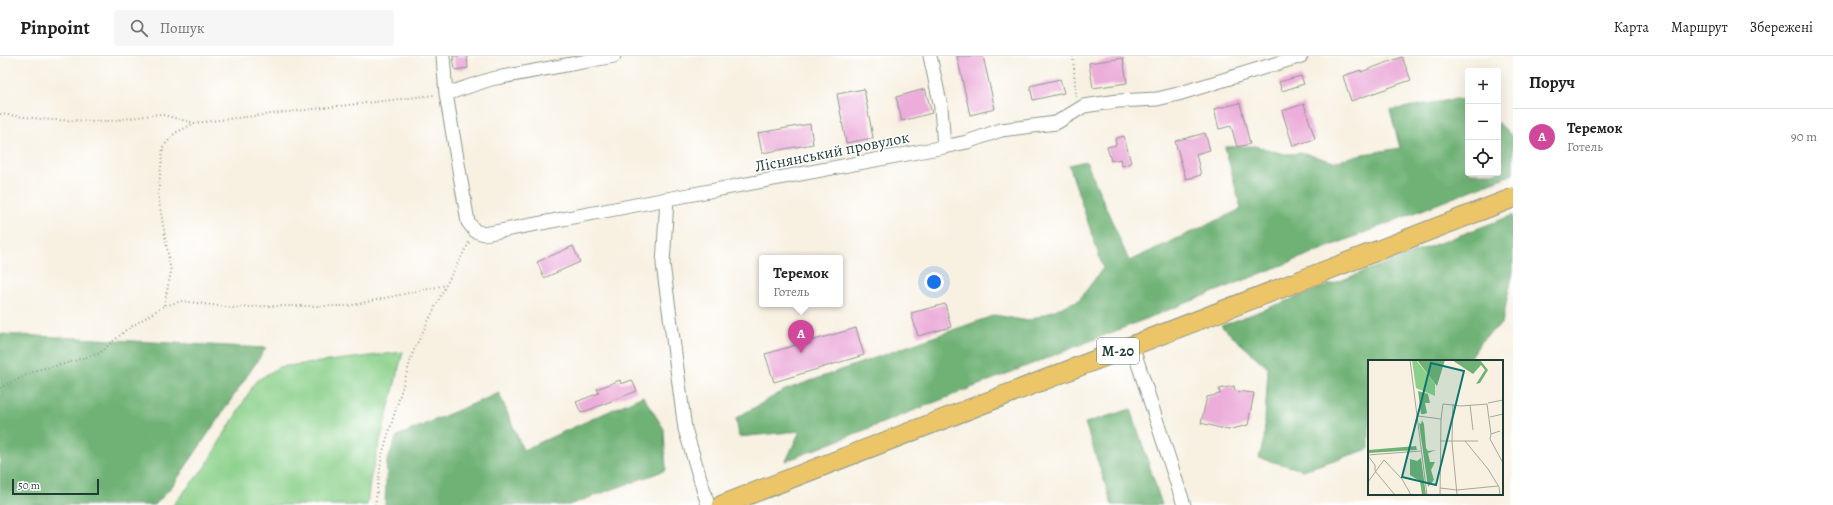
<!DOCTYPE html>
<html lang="uk">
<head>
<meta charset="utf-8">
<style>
  :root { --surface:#fff; --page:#f6f6f6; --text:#202124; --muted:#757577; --line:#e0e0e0; --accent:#1a73e8 }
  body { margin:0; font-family:Alegreya,serif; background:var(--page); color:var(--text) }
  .controls { position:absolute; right:12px; top:12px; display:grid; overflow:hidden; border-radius:4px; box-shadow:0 4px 16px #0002 }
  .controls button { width:36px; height:36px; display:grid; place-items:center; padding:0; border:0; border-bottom:1px solid var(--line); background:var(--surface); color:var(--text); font:20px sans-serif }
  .scale { position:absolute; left:12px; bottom:10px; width:87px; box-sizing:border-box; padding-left:4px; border:2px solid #1f3d34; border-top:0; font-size:11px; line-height:14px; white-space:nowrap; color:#1f3d34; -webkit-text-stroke:3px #fff; paint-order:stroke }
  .you { position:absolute; left:934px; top:226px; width:14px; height:14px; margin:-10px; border:3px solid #fff; border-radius:50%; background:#1a73e8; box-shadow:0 0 0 6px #1a73e833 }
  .badge { display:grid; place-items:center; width:26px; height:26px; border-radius:50%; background:var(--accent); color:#fff; font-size:13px; font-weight:700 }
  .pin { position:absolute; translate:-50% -33px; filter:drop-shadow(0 1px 2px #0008) }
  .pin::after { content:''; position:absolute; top:21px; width:14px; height:12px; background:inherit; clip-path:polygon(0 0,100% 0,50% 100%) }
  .popup { position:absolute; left:759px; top:199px; width:84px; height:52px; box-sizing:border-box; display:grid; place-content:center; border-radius:4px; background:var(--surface); filter:drop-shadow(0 1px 3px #0005); font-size:13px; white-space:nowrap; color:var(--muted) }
  .popup b { font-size:15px; color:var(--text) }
  .popup::after { content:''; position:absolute; left:50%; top:100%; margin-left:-8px; border:8px solid transparent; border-top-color:var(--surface) }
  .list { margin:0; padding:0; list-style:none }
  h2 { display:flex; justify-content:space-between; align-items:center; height:52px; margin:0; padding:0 16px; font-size:17px }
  h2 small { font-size:13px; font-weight:400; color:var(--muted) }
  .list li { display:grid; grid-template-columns:26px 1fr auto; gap:12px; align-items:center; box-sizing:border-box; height:56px; padding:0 16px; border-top:1px solid var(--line) }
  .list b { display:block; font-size:15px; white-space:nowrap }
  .list p { margin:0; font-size:13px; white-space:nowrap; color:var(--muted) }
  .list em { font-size:13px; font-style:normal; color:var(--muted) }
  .icon { flex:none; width:22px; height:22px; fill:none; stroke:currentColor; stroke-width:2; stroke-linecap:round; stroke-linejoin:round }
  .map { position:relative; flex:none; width:1513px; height:449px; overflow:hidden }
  header { display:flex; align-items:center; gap:24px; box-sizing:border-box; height:56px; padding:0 20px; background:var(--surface); border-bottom:1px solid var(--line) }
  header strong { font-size:19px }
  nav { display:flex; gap:22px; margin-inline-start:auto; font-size:14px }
  .search { width:280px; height:36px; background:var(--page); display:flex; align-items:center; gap:10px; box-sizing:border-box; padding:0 14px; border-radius:4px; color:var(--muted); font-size:15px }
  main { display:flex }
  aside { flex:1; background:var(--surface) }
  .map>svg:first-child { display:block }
  .green { fill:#8bd08a; stroke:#55865f }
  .forest { fill:#70b276; stroke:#487855 }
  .building { fill:#ecadda }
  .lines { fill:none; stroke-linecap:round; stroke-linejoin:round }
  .minor-casing { stroke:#8c978b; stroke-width:15 }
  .highway-casing { stroke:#8c978b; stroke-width:21 }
  .path { stroke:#8c978b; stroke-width:2; stroke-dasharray:1 3; stroke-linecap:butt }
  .minor { stroke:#fff; stroke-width:13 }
  .highway { stroke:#edc569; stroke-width:19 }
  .labels { text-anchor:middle; stroke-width:3; stroke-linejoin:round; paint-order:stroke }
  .shield { fill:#fff; stroke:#627771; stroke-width:1 }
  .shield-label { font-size:15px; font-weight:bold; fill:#1f3d34 }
  .street-label { font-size:16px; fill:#1f3d34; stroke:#fff }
  .inset-road { fill:none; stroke:#a1a99c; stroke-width:1 }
  .view { fill:#0f766e; fill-opacity:0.15; stroke:#0f766e; stroke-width:2 }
  .inset-edge { fill:none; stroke:#1f3d34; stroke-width:2 }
</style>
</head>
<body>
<header>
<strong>Pinpoint</strong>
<div class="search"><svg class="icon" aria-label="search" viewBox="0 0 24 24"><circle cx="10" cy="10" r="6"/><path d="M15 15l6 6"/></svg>Пошук</div>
<nav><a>Карта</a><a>Маршрут</a><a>Збережені</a></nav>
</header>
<main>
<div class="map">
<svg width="1513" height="449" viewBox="0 0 1513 449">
  <rect width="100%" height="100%" fill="#fff"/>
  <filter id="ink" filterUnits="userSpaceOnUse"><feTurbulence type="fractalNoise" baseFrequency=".025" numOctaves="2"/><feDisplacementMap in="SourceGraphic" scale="8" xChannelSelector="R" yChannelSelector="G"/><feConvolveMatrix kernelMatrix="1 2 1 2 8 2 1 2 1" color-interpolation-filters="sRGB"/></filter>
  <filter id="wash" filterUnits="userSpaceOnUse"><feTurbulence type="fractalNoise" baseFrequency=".012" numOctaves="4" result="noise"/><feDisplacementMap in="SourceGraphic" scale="16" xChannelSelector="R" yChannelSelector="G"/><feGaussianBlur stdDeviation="0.9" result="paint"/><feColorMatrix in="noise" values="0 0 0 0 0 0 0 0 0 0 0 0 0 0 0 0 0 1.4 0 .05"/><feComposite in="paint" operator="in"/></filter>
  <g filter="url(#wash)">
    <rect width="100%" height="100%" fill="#f8f1e2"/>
    <path class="green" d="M403,296L370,424L367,449H173L204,412L256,325L279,311Z"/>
    <path class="forest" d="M1456,43L1468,45V117H1498V66L1513,81V118L786,405L800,375L739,381L736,362L785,334L995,259L1028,265L1079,244L1103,212L1069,109L1086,105L1129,205L1241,153L1225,91L1255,90L1285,98L1304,97L1334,106L1358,99L1400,92L1390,54Z
      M1513,159V216L1502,267L1483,283L1468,305H1369V393L1303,414L1259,402L1264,383L1268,312L1221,270Z
      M0,278L266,292L174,428L155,449H0Z
      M499,337L523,394L643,340L664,373L666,414L569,449H385L387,405L397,380Z
      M1131,353L1162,449H1112L1085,367Z"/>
    <g id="blocks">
      <path class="building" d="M453,0H467L468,12L455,14Z
        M957,0H983L995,53L970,59Z
        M1402,1L1411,24L1351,45L1343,20L1361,14V16Z
        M1123,2L1127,27L1093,32L1089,7Z
        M1301,20L1304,28L1282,35L1279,26Z
        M1060,23L1064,37L1033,44L1030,30Z
        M864,33L873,82L846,87L837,38Z
        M925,33L932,57L902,65L896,41Z
        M1240,47L1250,88L1237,91L1231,70L1219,73L1214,53Z
        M1304,48L1315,83L1293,90L1282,55Z
        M810,68L813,88L762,97L758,77Z
        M1205,77L1210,94L1196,98L1201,119L1186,123L1175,85Z
        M1124,80L1131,107L1122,110L1120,103L1111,105L1107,91L1116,89L1115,83Z
        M573,190L580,206L544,222L537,206Z
        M945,248L951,271L918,280L911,257Z
        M856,272L864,299L774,326L765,298Z
        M620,324L621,328L632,324L637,335L581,357L576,346L599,337L597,333Z
        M1234,330L1235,335L1254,337L1248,369L1228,374L1201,367L1207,341L1220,338L1219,333Z"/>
    </g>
  </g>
  <g filter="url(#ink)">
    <use href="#blocks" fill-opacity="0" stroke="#8c978b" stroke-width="1"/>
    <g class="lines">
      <defs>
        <path id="minor" d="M443,0L446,38L468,166L475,175L484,178L667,143
          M930,0L941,51L944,91
          M446,38L491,23L614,0
          M1132,289L1184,449
          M708,449L685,373L663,208L667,143L944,91L967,86L1001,74L1056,67L1084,50L1118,45L1157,43L1178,38L1301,0"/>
        <path id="highway" d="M722,449L1513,142"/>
      </defs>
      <use href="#minor" class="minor-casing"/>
      <use href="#highway" class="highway-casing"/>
      <path class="path" d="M1073,0L1076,41
        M0,58L50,64L110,65L159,58L194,67L434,39
        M164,249L171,216L158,139L163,91L175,77L193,68
        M0,332L37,314L64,308L100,297L126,274L164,250L182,245L234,252L264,250H348L446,229
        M375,449L382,399L413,296L446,229L470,185"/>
      <use href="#minor" class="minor"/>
      <use href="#highway" class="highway"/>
    </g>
  </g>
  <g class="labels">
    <rect class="shield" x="1097" y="282" width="42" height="26" rx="3"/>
    <g class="shield-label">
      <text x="1118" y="300">М-20</text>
    </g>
    <g class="street-label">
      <text transform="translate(832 95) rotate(-11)" y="6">Ліснянський провулок</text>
    </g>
  </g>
  <g transform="translate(1368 304)">
    <rect width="135" height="135" fill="#f8f1e2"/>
    <path d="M44,0H48L67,24V36L48,28Z" fill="#8bd08a"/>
    <path d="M49,0H77L69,26L61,16ZM84,0H112L120,10L112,23L108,24L117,10L113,5L105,14ZM50,31L60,34L62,43H57L59,53L56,54H53ZM54,60L56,64L58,88L60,91L68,90L60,93L62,102H67L63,110L66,120L60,127L51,63L53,64ZM48,86L49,90L0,93V90ZM53,98L58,135H54L52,121L42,115V99L49,101Z" fill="#70b276"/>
    <path class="inset-road" d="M42,0L59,135M120,43L135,40M85,44L84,82L89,135M102,45L105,70M50,56L73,59L72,135M122,57L135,54M73,59L75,44L93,46L119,44L123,74L132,71M123,74L122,79L135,103M72,81H110M97,81L120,109L131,127L132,135M0,95L53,91M0,96L7,105V111L27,135M0,122L16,100L34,119L43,135M72,128L89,130L130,126"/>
    <path class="view" d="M63,3L96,11L68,125L34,117Z"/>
    <rect width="135" height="135" class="inset-edge"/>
  </g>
</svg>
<div class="controls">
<button>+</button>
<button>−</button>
<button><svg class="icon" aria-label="locate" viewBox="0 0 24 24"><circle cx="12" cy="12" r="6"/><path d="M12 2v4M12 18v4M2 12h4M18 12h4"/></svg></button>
</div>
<div class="scale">50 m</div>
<div class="you"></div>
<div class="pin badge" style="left:801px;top:297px;background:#d1479c">A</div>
<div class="popup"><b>Теремок</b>Готель</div>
</div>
<aside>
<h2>Поруч<small></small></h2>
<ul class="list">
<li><span class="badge" style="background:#d1479c">A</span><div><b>Теремок</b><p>Готель</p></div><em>90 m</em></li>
</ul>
</aside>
</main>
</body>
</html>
